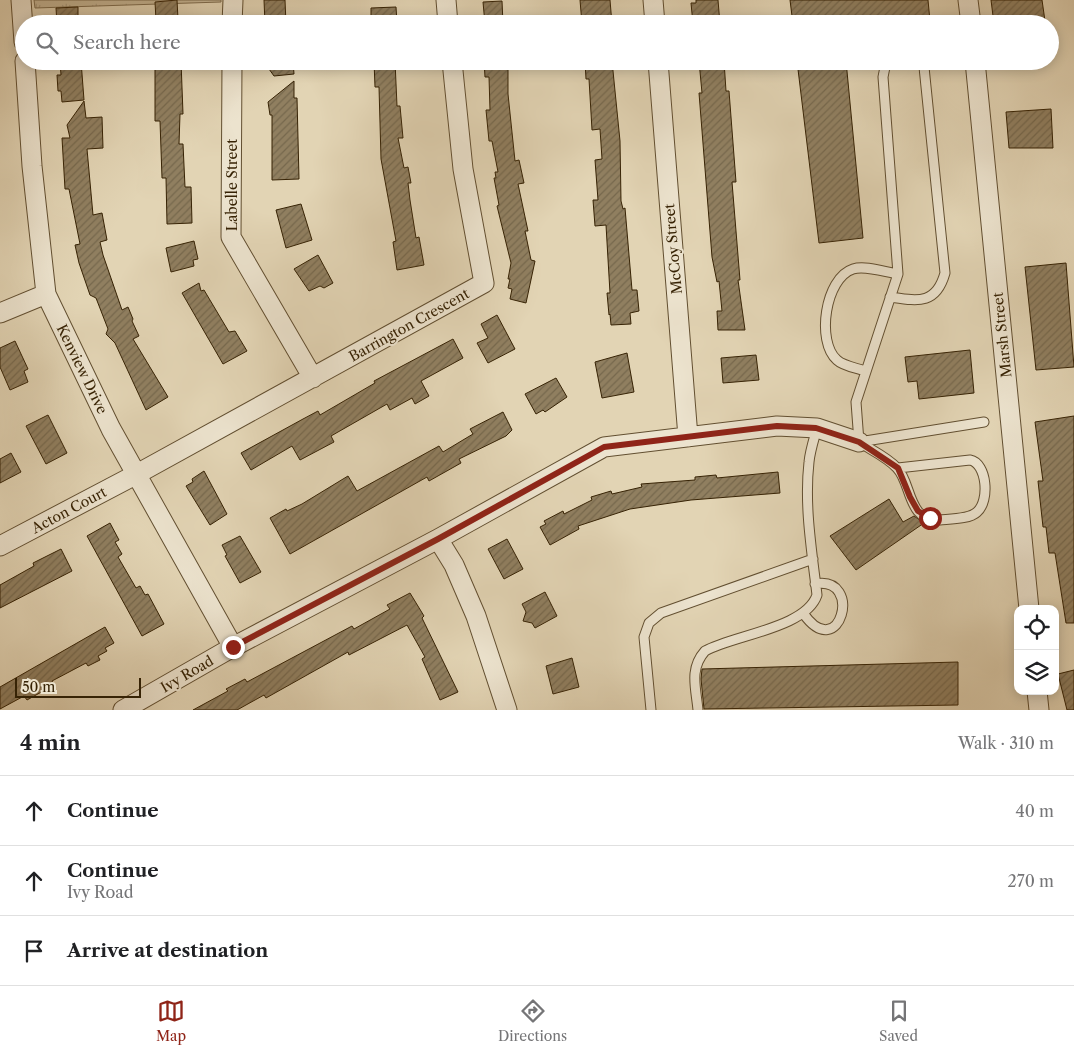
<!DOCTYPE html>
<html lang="en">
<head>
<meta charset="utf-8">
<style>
  :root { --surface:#fff; --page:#f6f6f6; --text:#202124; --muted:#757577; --line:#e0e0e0; --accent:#8f2418 }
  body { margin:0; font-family:"Libre Caslon Text",serif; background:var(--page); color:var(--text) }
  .controls { position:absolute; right:15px; bottom:15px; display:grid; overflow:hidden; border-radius:10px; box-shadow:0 2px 12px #0003 }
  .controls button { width:45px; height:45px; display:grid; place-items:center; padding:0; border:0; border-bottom:1px solid var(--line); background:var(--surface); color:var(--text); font:25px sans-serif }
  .scale { position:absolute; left:15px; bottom:12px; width:126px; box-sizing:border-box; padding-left:5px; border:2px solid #372305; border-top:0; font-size:14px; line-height:18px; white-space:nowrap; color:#372305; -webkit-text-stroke:4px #ece3ce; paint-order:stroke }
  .stop { position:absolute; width:15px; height:15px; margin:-11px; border:4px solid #8f2418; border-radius:50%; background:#fff }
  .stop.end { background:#8f2418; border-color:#fff; box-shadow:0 1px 5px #0008 }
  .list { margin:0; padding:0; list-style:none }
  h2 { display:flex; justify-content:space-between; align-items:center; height:65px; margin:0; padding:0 20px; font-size:21px }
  h2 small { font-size:16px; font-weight:400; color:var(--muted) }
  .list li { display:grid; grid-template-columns:32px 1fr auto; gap:15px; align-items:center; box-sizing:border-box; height:70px; padding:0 20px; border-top:1px solid var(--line) }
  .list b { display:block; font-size:19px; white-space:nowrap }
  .list p { margin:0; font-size:16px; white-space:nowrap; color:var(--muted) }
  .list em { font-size:16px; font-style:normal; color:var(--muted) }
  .icon { flex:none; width:28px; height:28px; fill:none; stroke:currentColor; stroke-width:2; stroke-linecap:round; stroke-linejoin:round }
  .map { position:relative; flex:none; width:1074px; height:710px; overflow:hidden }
  .search { position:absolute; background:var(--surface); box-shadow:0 2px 12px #0003; left:15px; right:15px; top:15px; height:55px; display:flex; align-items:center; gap:12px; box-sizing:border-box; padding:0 18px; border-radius:28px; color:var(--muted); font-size:19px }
  .sheet { height:275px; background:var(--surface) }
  nav { display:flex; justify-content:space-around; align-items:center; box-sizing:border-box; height:70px; border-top:1px solid var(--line); background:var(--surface); font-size:14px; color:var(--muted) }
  nav a { display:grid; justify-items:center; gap:2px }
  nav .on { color:var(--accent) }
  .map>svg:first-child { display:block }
  .park { fill:url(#park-tufts); stroke:#7e6c4e }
  .building { fill:url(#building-hatch); stroke:#372305 }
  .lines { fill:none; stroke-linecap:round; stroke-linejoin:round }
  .lane-casing { stroke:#624f31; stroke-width:11 }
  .street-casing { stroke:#624f31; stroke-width:21 }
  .lane { stroke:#ece3ce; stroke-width:9 }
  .street { stroke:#ece3ce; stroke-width:19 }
  .route { stroke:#8f2418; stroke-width:6 }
  .labels { text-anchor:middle; stroke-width:4; stroke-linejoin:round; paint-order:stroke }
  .street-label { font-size:14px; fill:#372305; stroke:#ece3ce }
</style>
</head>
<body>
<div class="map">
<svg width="1074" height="710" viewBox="0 0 1074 710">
  <defs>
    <pattern id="park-tufts" width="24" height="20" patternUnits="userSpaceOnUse" patternTransform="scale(1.25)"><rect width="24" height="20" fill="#c5b696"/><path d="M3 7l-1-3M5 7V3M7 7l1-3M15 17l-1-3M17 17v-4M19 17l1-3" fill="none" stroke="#aa9c80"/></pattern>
    <pattern id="building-hatch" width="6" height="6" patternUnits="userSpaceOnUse" patternTransform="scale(1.25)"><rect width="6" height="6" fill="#907f60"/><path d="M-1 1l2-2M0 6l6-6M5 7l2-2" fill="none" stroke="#76684d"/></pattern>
  </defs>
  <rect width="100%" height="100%" fill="#e2d4b4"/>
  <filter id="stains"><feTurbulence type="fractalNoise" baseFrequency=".004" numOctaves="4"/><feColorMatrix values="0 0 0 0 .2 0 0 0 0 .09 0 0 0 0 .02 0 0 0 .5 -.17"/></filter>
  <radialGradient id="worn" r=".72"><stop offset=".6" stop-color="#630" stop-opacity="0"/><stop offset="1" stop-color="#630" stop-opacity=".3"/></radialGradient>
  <path class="park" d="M34,0H221V2L35,8Z"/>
  <path class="building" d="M177,0L178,19L156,20L155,2Z
    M264,0H285L286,24H265Z
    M580,0H610L612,24H582Z
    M696,0H718L720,24H693L691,3H696Z
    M790,0H928L930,21L911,24H793Z
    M991,0H1042L1045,21L994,24Z
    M502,1L503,24H485L483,2Z
    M78,7V24H57L56,8Z
    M396,7L397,23L371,24V8Z
    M60,61H81L84,100L62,102L61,91H58L57,75H61Z
    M155,61H181L183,114H180L179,144H183L185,187H191L192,223L167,224L166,178H162L160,121H155Z
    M270,61H293L294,74L274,76L269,69Z
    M374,61H395L397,106H400L403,138H398L404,168L408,167L411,183H408L410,200L416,238L419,237L424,265L397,270L393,242L396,241L381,159L379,87H375Z
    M484,61H508V94L515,161L519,160L524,183L518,184L528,231H525L531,260L535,261L526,303L510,299L512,289L508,288L510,279H508L511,263L497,206L499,205L494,178H496L495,172H498L492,141H489L486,110H490L489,77H485Z
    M585,61H612L620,141L621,201L623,209L625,208L632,290H637L639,311L630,313L631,324L611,325L610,314L609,315L607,293H610L606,225L595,226L593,200H598L595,160L602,159L600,129L592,130L589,79H586Z
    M699,61H724L726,91H729L736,182H732L740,280H738L745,330H718L717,311H722L719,281L717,282L712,257L699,93H702Z
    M797,61H846L863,238L819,243Z
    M294,81V98H297L299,179L272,180V115H270L268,102Z
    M84,101L86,118L102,117L103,148L87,149L93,215L102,213L107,240L100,242L103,255L122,310L128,307L133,319L132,321L139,336L133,339L168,397L146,410L115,343L106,334L108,329L96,298L90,295L79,263L75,245L80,244L69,189H65L62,138H70L67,125Z
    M1051,109L1053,148H1009L1006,112Z
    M301,204L312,240L286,248L276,210Z
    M194,241L198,259L193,260L194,266L171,272L166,248Z
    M318,255L333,283L324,288L320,286L309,291L294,269Z
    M1066,263L1074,367L1036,370L1025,267Z
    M199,283L201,291L204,290L229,332L235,331L247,351L223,364L182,293Z
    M497,315L515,349L488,363L477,343L488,338L481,324Z
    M453,339L463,358L421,381L429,396L415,404L412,398L390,410L387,404L331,436L334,442L300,460L292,446L251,470L241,453L303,419L318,411L320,415L375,383L374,381Z
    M15,341L28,369L24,371L28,382L10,390L0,367V348Z
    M970,350L974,393L919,399L917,381L908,382L905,357Z
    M627,353L634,392L602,398L595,362Z
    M756,355L759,380L723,383L721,358Z
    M556,378L567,397L545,412L543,410L536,414L525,394Z
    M503,412L512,430L506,436L459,459L461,463L429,481L427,477L290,554L270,518L286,509L287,511L302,504L348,476L357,491L439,446L443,452L473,434L470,429Z
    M48,415L67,453L46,464L26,426Z
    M1074,416V623H1066L1055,553H1049L1046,527H1043L1038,481H1043L1035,422Z
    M11,453L21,472L0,483V459Z
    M204,471L227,514L210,525L186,486L193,482L192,479Z
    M778,472L780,493L691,500L630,509L578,526L579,529L550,545L540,527L546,524L544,521L563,511L564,514L592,500L591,497L611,491L612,494L642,487L641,484L695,480V477L716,475L717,478Z
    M889,499L903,522L914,516L924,523L856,570L830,536Z
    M110,523L119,540L115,542L122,554L118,557L136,588L140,586L145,595L148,594L164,624L142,636L87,536Z
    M240,536L261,572L240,583L225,556L227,555L222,545Z
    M507,539L523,569L504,579L488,549Z
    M61,549L72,571L0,608V585L34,566L33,563Z
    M545,592L557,616L535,628L532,623L523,621L526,612L522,604Z
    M410,593L424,616L422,618L458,692L440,700L422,659L425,657L407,625L349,655L348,652L266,698L264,695L237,710H193L228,691L226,689L245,679L247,682L352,626L354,629L390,609L387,605Z
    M105,627L114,643L105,648L107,651L98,656L100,660L88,666L86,663L52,681L54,685L27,700L24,696L0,709V687Z
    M572,658L579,687L553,694L546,666Z
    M958,662V705L704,709L701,679L702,669Z
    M1074,670V710H1067L1058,674Z"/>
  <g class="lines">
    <defs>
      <path id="lane" d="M890,297C918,301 936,305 945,273L924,67L920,61
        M865,371C857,368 843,366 837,360C816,342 825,278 853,269C865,265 885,272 898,274
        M859,442L856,402L898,274L883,77L885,67L892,61
        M859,442C871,450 887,457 897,468C912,483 907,522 940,520C951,519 970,519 977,512C990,501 987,463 970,460L898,468
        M859,442L984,422
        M803,613C840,666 864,575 815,584
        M651,710L644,637L649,623L661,613L813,559
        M698,710C696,688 689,669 705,651C734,635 806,628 817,595C812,552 804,506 809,462C810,451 814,439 817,428"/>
      <path id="street" d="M21,0L24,42
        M446,0L448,24
        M653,0L655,24
        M968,0L971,24
        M232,24L233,0
        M25,61L32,166L46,294L111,429L233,647
        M232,61L231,237L313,378
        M658,61L688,437
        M975,61L1029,609
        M0,313L46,294
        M438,539L454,565L476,616L507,710
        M0,546L137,474L484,283L463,169L452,61
        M1037,691L1039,710
        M123,710L233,647L438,539L604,447L777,426L817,428L859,442"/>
    </defs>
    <use href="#lane" class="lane-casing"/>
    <use href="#street" class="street-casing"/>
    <use href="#lane" class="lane"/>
    <use href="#street" class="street"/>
  </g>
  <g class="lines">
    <path class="route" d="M233,647L438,539L604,447L777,426L816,428L859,442L898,468L910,497L918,511L930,518"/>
  </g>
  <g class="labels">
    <g class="street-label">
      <text transform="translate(232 185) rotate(-90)" y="5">Labelle Street</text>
      <text transform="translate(673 249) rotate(-95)" y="5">McCoy Street</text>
      <text transform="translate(409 325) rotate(-29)" y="5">Barrington Crescent</text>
      <text transform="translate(1002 335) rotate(-96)" y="5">Marsh Street</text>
      <text transform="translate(82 369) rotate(64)" y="5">Kenview Drive</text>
      <text transform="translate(69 510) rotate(-28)" y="5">Acton Court</text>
      <text transform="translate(187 674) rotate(-30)" y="5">Ivy Road</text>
    </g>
  </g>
  <rect width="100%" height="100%" filter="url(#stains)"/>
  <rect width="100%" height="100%" fill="url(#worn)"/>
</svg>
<div class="controls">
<button><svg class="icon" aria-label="locate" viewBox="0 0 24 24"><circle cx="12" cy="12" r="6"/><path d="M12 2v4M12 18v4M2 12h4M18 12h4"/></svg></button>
<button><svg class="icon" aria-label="layers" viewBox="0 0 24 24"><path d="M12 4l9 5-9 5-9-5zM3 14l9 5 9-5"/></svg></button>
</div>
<div class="scale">50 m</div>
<div class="stop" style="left:930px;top:518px"></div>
<div class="stop end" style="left:233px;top:647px"></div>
<div class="search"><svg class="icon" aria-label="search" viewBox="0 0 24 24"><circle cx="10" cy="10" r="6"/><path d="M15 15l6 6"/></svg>Search here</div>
</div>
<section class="sheet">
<h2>4 min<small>Walk · 310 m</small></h2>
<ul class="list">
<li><svg class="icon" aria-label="ahead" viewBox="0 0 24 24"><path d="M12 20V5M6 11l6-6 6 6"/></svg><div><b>Continue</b></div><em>40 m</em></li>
<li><svg class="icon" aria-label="ahead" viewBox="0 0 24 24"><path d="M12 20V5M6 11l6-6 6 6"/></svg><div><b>Continue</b><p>Ivy Road</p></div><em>270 m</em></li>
<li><svg class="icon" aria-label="arrive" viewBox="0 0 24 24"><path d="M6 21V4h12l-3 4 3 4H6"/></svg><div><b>Arrive at destination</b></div></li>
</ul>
</section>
<nav>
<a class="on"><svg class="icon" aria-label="map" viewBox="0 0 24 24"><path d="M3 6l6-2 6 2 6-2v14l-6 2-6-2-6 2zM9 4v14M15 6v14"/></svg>Map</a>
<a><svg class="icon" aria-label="directions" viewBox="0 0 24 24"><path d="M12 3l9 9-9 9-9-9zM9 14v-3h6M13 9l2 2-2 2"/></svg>Directions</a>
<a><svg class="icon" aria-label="saved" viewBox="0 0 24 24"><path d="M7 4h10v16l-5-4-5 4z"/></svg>Saved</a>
</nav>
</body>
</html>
